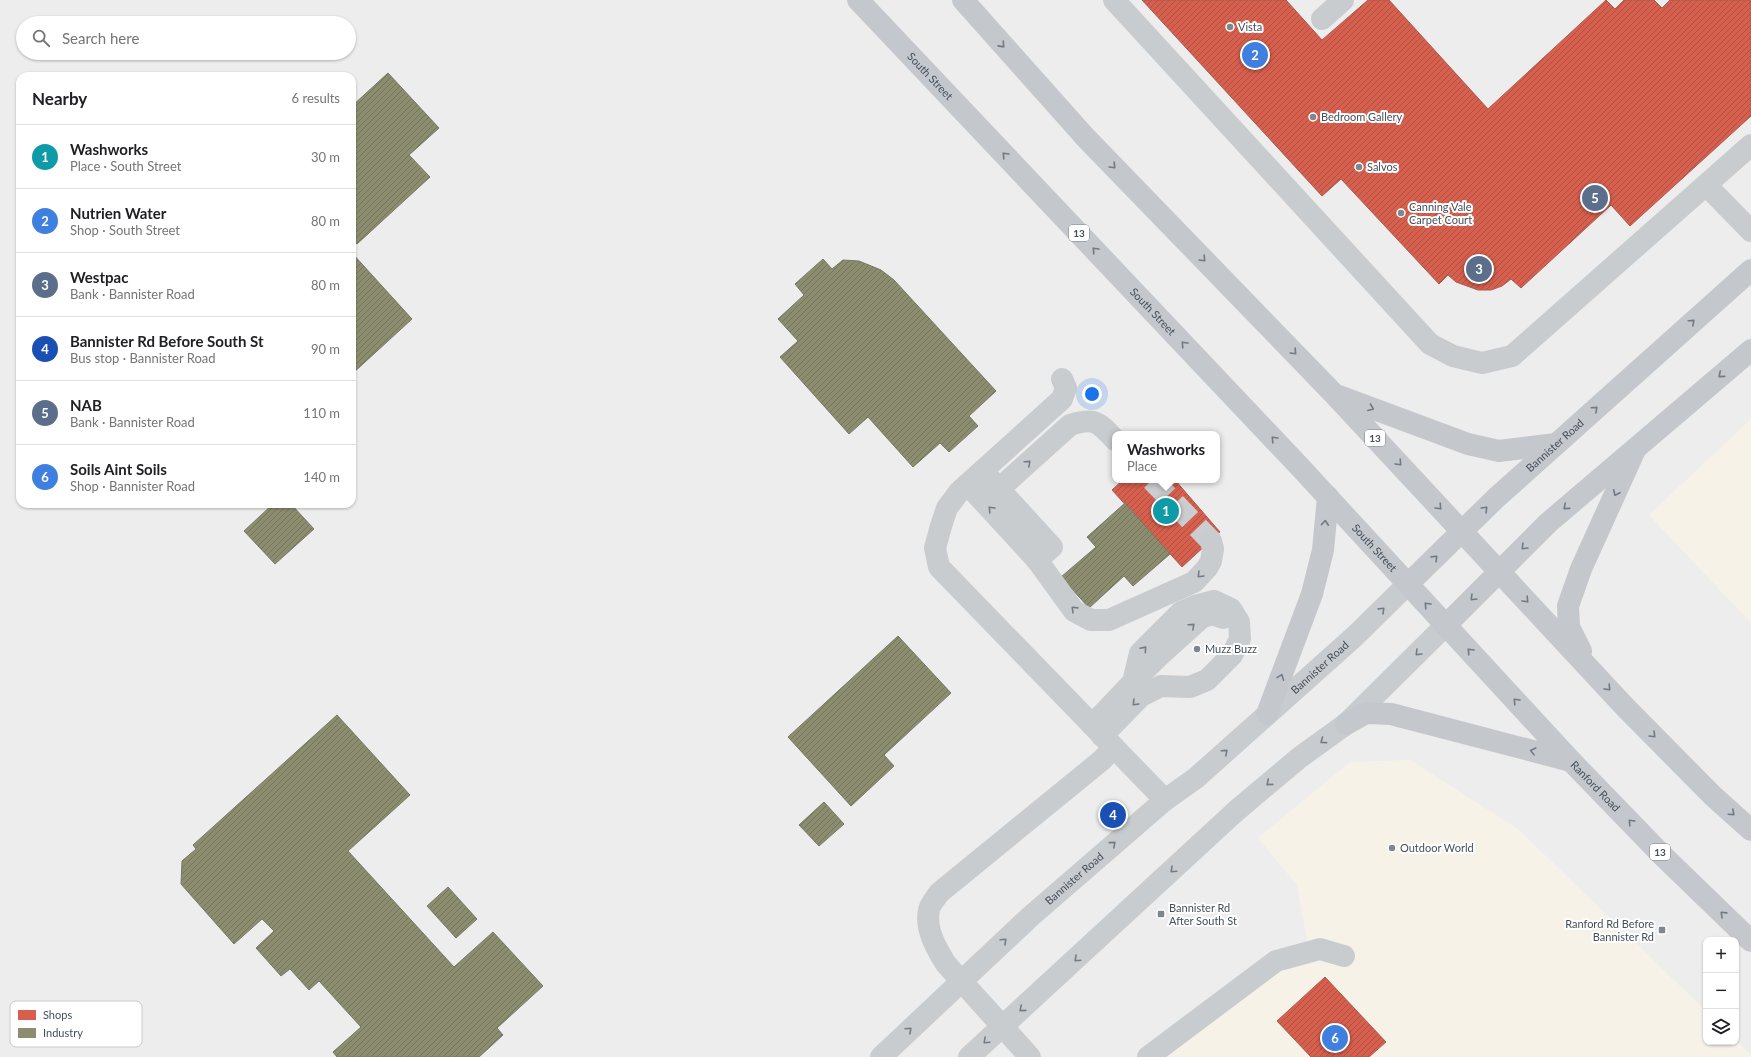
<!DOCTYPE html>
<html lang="en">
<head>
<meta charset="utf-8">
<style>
  :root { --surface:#fff; --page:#f2f2f2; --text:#202124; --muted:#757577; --line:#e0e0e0; --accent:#111827 }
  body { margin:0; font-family:Lato,sans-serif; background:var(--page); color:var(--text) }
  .controls { position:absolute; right:12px; bottom:12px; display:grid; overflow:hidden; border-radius:8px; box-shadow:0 1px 3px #0004 }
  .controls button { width:36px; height:36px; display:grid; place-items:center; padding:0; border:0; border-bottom:1px solid var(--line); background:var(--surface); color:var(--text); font:20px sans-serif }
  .you { position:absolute; left:1092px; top:394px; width:14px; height:14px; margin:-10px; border:3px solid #fff; border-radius:50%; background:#1a73e8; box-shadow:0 0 0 6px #1a73e833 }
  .badge { display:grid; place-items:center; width:26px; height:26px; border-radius:50%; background:var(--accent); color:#fff; font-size:13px; font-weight:700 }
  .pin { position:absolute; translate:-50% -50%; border:2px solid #fff; box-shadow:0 1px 4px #0006 }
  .popup { position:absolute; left:1112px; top:431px; width:108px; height:52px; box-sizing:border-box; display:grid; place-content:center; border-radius:8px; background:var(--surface); filter:drop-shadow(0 1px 3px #0005); font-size:13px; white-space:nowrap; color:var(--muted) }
  .popup b { font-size:15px; color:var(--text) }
  .popup::after { content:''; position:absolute; left:50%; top:100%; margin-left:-8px; border:8px solid transparent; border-top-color:var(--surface) }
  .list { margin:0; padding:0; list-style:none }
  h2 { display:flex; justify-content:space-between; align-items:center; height:52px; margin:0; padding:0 16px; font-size:17px }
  h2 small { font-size:13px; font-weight:400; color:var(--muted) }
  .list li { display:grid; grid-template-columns:26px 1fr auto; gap:12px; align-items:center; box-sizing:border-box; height:64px; padding:0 16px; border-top:1px solid var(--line) }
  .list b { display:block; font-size:15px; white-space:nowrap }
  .list p { margin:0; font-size:13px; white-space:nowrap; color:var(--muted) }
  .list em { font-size:13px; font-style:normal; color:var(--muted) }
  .icon { flex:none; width:22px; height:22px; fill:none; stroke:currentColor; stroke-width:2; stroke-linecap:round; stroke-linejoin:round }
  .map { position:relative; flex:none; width:1751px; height:1057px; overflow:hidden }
  .search { position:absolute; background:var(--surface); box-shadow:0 1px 3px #0004; left:16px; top:16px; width:340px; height:44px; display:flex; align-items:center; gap:10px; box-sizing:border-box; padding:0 14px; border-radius:22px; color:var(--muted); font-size:15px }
  .panel { position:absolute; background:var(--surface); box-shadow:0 1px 3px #0004; left:16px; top:72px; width:340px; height:436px; border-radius:12px }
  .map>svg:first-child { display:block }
  .commercial { fill:#f6f2e8 }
  .shops { fill:url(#shops-hatch); stroke:#aa5b51 }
  .industry { fill:url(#industry-hatch); stroke:#767a68 }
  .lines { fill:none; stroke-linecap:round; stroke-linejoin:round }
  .minor-tunnel { stroke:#cccdd0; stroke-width:22; stroke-dasharray:22 11; stroke-linecap:butt }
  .minor { stroke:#c9cccf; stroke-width:22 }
  .major { stroke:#c4c8cd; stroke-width:22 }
  .oneway { stroke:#717983 }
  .oneway2 { stroke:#737b84 }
  .poi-dot { fill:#80868e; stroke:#fff; stroke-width:1.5 }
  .labels { text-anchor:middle; stroke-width:4; stroke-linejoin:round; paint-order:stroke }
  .shield { fill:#fff; stroke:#7c848c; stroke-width:1 }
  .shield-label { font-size:10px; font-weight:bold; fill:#444f5b }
  .poi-label { font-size:11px; fill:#444f5b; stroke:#fff; text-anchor:start }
  .street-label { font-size:11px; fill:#444f5b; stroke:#fff }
  .key { fill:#fff; stroke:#c7cace; stroke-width:1 }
  .key-label { font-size:11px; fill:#444f5b }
</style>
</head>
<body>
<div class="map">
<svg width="1751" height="1057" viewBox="0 0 1751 1057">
  <defs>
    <pattern id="shops-hatch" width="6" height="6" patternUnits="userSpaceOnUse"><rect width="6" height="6" fill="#d6604d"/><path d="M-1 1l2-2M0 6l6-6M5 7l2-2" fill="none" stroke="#af5243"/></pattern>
    <pattern id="industry-hatch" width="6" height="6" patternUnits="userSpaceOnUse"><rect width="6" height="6" fill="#8c8c6e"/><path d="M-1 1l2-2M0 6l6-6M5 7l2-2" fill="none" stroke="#74755d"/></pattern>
  </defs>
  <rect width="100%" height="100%" fill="#eeeded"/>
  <path class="commercial" d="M1751,419V623L1649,515Z
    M1410,760L1518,829L1706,1011V1042H1736V1040L1751,1055V1057H1158L1275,970L1311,962L1297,885L1258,838L1350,762Z"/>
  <path class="shops" d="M1142,0H1286L1322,40L1368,0H1389L1488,109L1606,0L1615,9L1624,0H1654L1662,8L1670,0H1751V116L1630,226L1611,205L1521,288L1511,279L1502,286L1491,290H1478L1456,282L1448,275L1439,284L1341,179L1322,196Z
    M1123,480H1175L1220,532L1182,567L1112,490Z
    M1325,977L1386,1042L1369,1057H1311L1277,1021Z"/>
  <path class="industry" d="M388,73L439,128L409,155L430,177L357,244L352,239V106Z
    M352,253L412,319L352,374Z
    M823,259L832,269L843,260L859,261L881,270L894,280L996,391L969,416L978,426L949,452L940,443L913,467L868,417L849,434L780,357L798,341L778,319L804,295L795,284Z
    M1125,503L1170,554L1133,586L1124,576L1089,608L1061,577L1096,547L1087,537Z
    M273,504H291L314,529L275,564L244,531Z
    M898,636L951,693L884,755L894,766L851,806L788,737Z
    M337,715L410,795L348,851L454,967L493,932L543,986L497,1028L503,1035L479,1057H337L333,1052L361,1027L319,981L309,990L290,969L281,976L256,948L274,931L262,919L234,944L181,884L182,861L196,849L193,845Z
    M824,802L844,824L819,846L799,825Z
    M448,887L477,919L456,938L427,906Z"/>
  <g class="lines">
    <path class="minor-tunnel" d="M1152,480L1211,541"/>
    <g class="minor">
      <path d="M1114,0L1430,344L1453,356L1482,363L1512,356L1751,145"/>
      <path d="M1322,19L1343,0"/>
      <path d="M1706,185L1751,231"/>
      <path d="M1062,379L1066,388L1062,399L959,492L947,508L941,526L935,548L939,567L1165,800"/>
      <path d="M990,479L1052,547L1037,560"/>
      <path d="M968,485L1037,560L1074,611L1091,620H1109L1194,582L1207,568L1211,561L1213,549L1211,541"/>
      <path d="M999,489L1070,425C1095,417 1099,422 1115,440"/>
      <path d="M1134,681L1159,656L1201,618L1212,614L1223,618"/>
      <path d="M1092,725L1133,682L1140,653L1181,612L1195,606L1214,601L1231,609L1239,622L1240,639L1232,655L1207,680L1190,687L1161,686L1141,696L1102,736"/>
      <path id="s1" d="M881,1057L1031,916L1165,800L1196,778L1355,636L1408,584"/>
      <path d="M969,1057L1236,811L1299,758L1346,724L1446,625"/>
      <path d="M1030,1057L946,964C936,948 925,929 929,910C930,904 936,898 939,893L1102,760L1114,747"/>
      <path d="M1148,1057L1276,961L1320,949L1344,956"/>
    </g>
    <g class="major">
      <path id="s2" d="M858,0L1300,467L1571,761L1662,855L1751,941"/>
      <path d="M963,0L1086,138L1334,394L1625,707L1713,796L1751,830"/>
      <path d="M1339,396L1468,444L1499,451L1556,444"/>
      <path id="s3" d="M1408,584L1496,498L1751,270"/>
      <path d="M1446,625L1548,523L1751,350"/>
      <path d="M1581,651L1569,627L1568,606L1581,569L1634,452"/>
      <path d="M1267,714L1312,594L1323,550L1328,497"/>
      <path d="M1346,724L1366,713L1391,714L1571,761"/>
    </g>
  </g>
  <defs><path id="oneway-chevron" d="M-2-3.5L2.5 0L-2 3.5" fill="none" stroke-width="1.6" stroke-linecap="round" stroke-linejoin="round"/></defs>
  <g class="oneway">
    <use href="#oneway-chevron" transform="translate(1002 45) rotate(48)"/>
    <use href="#oneway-chevron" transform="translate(1005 155) rotate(-133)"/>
    <use href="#oneway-chevron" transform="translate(1113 166) rotate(46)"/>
    <use href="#oneway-chevron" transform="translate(1095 250) rotate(-133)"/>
    <use href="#oneway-chevron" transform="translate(1203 259) rotate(46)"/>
    <use href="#oneway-chevron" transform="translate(1692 322) rotate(-42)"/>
    <use href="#oneway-chevron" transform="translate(1184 344) rotate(-133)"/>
    <use href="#oneway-chevron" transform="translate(1294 352) rotate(46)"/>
    <use href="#oneway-chevron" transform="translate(1721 375) rotate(140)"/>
    <use href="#oneway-chevron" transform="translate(1371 408) rotate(21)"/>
    <use href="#oneway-chevron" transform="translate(1595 409) rotate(-42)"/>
    <use href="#oneway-chevron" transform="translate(1274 439) rotate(-133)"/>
    <use href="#oneway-chevron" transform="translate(1399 463) rotate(47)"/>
    <use href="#oneway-chevron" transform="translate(1616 493) rotate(115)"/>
    <use href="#oneway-chevron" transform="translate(1439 507) rotate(47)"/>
    <use href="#oneway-chevron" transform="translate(1566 507) rotate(139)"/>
    <use href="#oneway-chevron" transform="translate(1485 509) rotate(-45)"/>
    <use href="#oneway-chevron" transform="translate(1325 523) rotate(-86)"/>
    <use href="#oneway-chevron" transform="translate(1524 547) rotate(135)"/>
    <use href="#oneway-chevron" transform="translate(1435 558) rotate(-44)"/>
    <use href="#oneway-chevron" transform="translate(1473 598) rotate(135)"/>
    <use href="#oneway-chevron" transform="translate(1526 600) rotate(47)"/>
    <use href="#oneway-chevron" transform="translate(1427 605) rotate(-133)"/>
    <use href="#oneway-chevron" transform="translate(1470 651) rotate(-133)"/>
    <use href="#oneway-chevron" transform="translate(1281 677) rotate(-69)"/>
    <use href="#oneway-chevron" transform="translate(1608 688) rotate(47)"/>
    <use href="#oneway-chevron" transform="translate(1516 701) rotate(-133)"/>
    <use href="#oneway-chevron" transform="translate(1653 735) rotate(45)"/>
    <use href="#oneway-chevron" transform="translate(1533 751) rotate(-166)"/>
    <use href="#oneway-chevron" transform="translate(1732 813) rotate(42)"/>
    <use href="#oneway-chevron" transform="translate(1631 822) rotate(-134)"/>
    <use href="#oneway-chevron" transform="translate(1723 914) rotate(-136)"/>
  </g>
  <g class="oneway2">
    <use href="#oneway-chevron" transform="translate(1028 463) rotate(-42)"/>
    <use href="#oneway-chevron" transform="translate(991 509) rotate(-133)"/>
    <use href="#oneway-chevron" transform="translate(1200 575) rotate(135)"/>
    <use href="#oneway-chevron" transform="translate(1074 609) rotate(-136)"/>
    <use href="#oneway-chevron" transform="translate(1382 610) rotate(-44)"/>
    <use href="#oneway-chevron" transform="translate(1192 626) rotate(-42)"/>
    <use href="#oneway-chevron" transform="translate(1144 649) rotate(-49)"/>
    <use href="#oneway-chevron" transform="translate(1418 653) rotate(135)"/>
    <use href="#oneway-chevron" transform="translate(1135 703) rotate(135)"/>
    <use href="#oneway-chevron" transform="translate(1323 741) rotate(144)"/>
    <use href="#oneway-chevron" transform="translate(1225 752) rotate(-42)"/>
    <use href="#oneway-chevron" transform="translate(1269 783) rotate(140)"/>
    <use href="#oneway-chevron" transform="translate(1113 844) rotate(-41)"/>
    <use href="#oneway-chevron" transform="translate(1173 870) rotate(137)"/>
    <use href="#oneway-chevron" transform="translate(1004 941) rotate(-43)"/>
    <use href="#oneway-chevron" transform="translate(1077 959) rotate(137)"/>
    <use href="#oneway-chevron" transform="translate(1022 1009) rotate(139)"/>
    <use href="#oneway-chevron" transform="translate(909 1030) rotate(-43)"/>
    <use href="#oneway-chevron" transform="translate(986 1041) rotate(137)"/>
  </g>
  <g class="poi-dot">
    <circle cx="1230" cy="27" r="4"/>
    <circle cx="1313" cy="117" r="4"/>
    <circle cx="1359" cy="167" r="4"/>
    <circle cx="1401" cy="213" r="4"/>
    <circle cx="1197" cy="649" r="4"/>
    <circle cx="1392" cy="848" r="4"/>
    <rect x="1157" y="910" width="8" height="8" rx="2"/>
    <rect x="1658" y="926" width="8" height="8" rx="2"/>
  </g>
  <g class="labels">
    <g class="shield">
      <rect x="1069" y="225" width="20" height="16" rx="3"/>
      <rect x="1365" y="430" width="20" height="16" rx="3"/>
      <rect x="1650" y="844" width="20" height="16" rx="3"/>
    </g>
    <g class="shield-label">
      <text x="1079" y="237">13</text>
      <text x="1375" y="442">13</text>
      <text x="1660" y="856">13</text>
    </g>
    <g class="poi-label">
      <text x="1238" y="31">Vista</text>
      <text x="1321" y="121">Bedroom Gallery</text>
      <text x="1367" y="171">Salvos</text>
      <text x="1409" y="211">Canning Vale<tspan x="1409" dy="13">Carpet Court</tspan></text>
      <text x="1205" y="653">Muzz Buzz</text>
      <text x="1400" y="852">Outdoor World</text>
      <text x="1169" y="912">Bannister Rd<tspan x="1169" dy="13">After South St</tspan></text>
      <text x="1654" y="928" text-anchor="end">Ranford Rd Before<tspan x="1654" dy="13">Bannister Rd</tspan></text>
    </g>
    <g class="street-label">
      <text dy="4" stroke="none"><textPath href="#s2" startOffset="105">South Street</textPath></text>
      <text dy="4" stroke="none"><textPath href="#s2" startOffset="429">South Street</textPath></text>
      <text dy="4" stroke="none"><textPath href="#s3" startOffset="202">Bannister Road</textPath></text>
      <text dy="4" stroke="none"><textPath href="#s2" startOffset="753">South Street</textPath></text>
      <text dy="4" stroke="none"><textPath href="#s1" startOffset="587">Bannister Road</textPath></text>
      <text dy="4" stroke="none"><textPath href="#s2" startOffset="1078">Ranford Road</textPath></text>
      <text dy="4" stroke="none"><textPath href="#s1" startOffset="263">Bannister Road</textPath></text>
    </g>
  </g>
  <rect x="10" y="1001" width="132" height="46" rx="6" class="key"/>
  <rect x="18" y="1010" width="18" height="10" fill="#d6604d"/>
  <rect x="18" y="1028" width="18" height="10" fill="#8c8c6e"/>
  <g class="key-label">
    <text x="43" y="1019">Shops</text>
    <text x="43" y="1037">Industry</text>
  </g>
</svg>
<div class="controls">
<button>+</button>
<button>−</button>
<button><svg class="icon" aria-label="layers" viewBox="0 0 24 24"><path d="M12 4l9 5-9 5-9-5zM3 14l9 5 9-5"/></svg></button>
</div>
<div class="you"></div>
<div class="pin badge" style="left:1166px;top:511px;background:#0f9aa8">1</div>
<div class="popup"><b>Washworks</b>Place</div>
<div class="pin badge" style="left:1255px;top:55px;background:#3f7fe0">2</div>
<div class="pin badge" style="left:1479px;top:269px;background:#5c6f8a">3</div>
<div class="pin badge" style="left:1113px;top:815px;background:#1a4fb4">4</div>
<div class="pin badge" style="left:1595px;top:198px;background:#5c6f8a">5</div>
<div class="pin badge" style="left:1335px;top:1038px;background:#3f7fe0">6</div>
<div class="search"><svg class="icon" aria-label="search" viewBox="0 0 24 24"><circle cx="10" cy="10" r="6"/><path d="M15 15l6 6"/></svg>Search here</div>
<section class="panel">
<h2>Nearby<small>6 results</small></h2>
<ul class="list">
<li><span class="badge" style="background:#0f9aa8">1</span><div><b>Washworks</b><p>Place · South Street</p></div><em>30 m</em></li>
<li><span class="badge" style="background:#3f7fe0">2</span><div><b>Nutrien Water</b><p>Shop · South Street</p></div><em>80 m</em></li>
<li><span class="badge" style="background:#5c6f8a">3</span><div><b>Westpac</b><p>Bank · Bannister Road</p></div><em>80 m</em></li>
<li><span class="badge" style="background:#1a4fb4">4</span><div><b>Bannister Rd Before South St</b><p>Bus stop · Bannister Road</p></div><em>90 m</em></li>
<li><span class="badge" style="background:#5c6f8a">5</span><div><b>NAB</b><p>Bank · Bannister Road</p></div><em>110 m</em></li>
<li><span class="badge" style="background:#3f7fe0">6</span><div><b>Soils Aint Soils</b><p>Shop · Bannister Road</p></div><em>140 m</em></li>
</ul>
</section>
</div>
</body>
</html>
